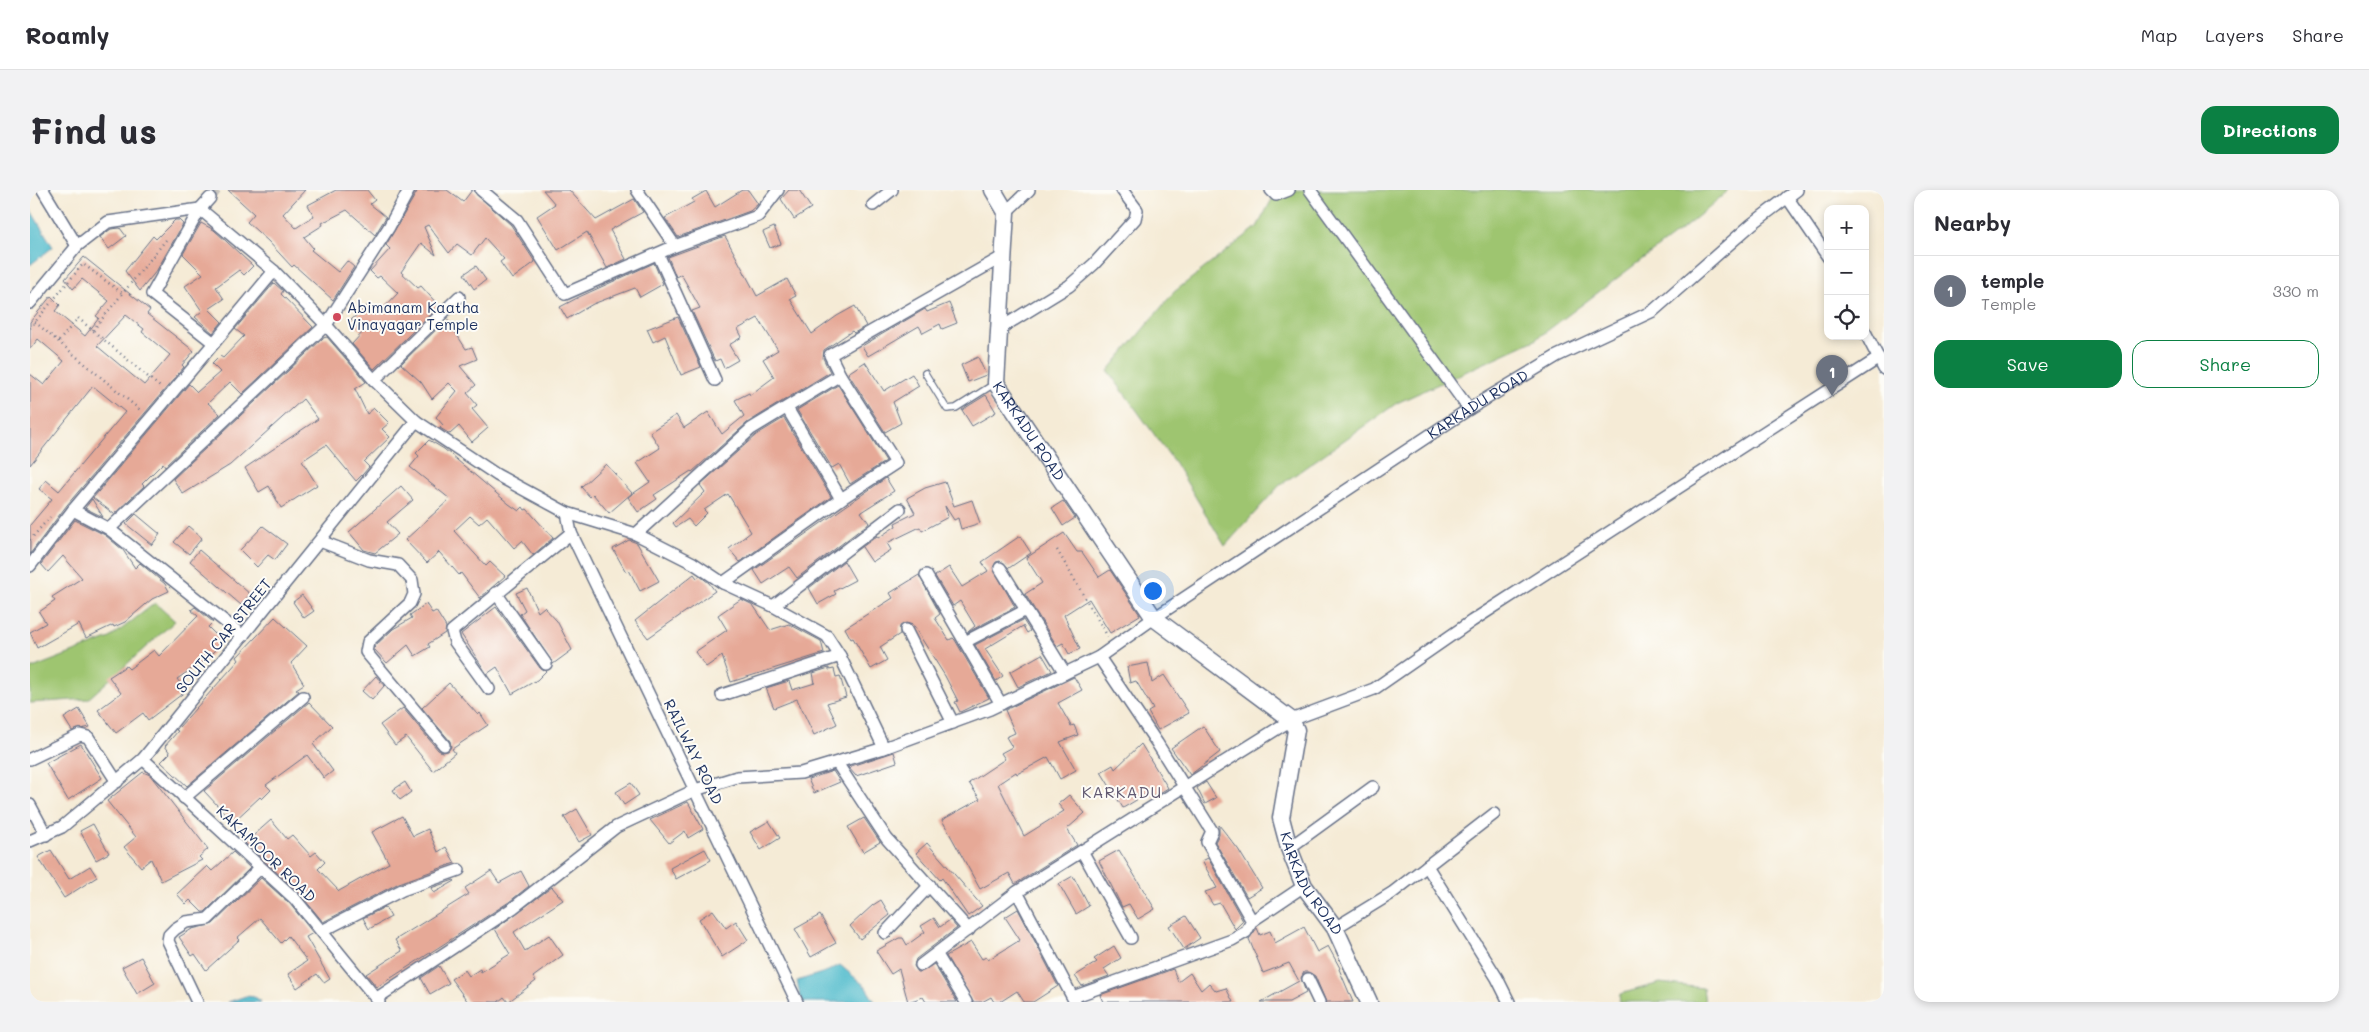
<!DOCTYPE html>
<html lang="en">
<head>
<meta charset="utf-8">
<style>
  :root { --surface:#fff; --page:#f2f2f3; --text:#2b2b33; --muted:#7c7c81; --line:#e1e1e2; --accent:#0b8043 }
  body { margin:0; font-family:Mali,sans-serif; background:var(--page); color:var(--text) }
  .controls { position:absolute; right:15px; top:15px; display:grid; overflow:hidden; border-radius:10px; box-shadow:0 2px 8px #0003 }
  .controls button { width:45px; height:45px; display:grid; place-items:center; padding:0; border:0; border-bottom:1px solid var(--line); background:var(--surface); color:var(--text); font:25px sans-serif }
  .you { position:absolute; left:1122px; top:400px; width:18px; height:18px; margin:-12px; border:4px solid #fff; border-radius:50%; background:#1a73e8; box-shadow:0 0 0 8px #1a73e833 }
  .badge { display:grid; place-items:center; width:32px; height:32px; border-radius:50%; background:var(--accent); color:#fff; font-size:16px; font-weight:700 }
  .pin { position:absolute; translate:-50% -41px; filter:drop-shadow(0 1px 2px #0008) }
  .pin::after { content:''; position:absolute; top:26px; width:18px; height:15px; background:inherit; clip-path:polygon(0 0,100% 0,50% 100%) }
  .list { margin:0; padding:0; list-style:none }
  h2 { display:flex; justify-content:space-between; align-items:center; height:65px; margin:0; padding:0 20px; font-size:21px }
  h2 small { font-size:16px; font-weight:400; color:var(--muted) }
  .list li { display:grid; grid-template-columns:32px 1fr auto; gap:15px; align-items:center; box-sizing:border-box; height:70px; padding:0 20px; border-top:1px solid var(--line) }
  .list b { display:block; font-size:19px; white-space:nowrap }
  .list p { margin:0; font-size:16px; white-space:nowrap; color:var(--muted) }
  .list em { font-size:16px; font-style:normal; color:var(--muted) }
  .actions { display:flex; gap:10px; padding:15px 20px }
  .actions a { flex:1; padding:11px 0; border:1px solid var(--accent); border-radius:15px; text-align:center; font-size:18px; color:var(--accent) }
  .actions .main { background:var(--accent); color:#fff }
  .icon { flex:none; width:28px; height:28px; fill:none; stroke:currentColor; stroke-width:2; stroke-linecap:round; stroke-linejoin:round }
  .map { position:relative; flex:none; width:1854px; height:812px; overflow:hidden; border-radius:15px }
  header { display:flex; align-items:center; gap:30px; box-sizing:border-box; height:70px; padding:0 25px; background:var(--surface); border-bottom:1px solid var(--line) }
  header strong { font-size:24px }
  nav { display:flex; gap:28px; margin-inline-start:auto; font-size:18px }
  .intro { display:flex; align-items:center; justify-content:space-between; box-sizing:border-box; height:120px; padding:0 30px }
  h1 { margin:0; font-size:35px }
  .button { padding:12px 22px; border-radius:15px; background:var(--accent); color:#fff; font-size:18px; font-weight:700 }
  main { display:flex; gap:30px; padding:0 30px }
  aside { flex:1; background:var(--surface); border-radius:15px; box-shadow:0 2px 8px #0003 }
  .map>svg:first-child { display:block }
  .green { fill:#9ec570; stroke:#5c7a67 }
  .water { fill:#50bbcc; stroke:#367595 }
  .building { fill:#e6a997; fill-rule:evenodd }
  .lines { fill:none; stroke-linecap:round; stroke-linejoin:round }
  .street-tunnel { stroke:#c9c5be; stroke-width:11; stroke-dasharray:11 5.5; stroke-linecap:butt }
  .lane-casing { stroke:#677188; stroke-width:8 }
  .street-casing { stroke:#677188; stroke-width:14 }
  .secondary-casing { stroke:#677188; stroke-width:19 }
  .path { stroke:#677188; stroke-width:2.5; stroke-dasharray:1 4; stroke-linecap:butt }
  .lane { stroke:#fff; stroke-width:5.5 }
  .street { stroke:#fff; stroke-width:11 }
  .secondary { stroke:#fff; stroke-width:16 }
  .poi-dot { fill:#d1495b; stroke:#fdfcf7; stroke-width:2 }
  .labels { text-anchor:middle; stroke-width:4; stroke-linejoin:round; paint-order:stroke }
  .poi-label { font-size:15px; fill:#1b2f5e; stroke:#fdfcf7; text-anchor:start }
  .street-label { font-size:15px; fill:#1b2f5e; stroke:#fdfcf7 }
  .neighbourhood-label { font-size:16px; letter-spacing:1px; fill:#625a72; stroke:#fdfcf7 }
</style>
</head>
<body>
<header>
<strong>Roamly</strong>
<nav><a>Map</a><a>Layers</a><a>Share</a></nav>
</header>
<div class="intro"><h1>Find us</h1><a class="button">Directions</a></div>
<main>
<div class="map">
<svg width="1854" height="812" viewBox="0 0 1854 812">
  <rect width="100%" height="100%" fill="#fdfcf7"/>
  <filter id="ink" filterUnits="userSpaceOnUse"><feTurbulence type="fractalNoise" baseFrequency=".02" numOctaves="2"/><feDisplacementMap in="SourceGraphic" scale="10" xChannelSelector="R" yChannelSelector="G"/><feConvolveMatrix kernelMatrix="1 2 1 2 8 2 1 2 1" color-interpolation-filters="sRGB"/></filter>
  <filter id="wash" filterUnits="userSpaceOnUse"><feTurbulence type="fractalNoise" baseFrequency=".0096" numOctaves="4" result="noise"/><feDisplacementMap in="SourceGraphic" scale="20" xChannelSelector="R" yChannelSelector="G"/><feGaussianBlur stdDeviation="1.12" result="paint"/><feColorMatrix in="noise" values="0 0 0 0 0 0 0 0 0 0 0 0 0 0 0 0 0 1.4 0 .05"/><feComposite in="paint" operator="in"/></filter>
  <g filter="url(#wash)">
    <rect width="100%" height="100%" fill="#f5ebd6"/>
    <path class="green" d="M1247,0H1699L1659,34L1505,150L1367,213L1249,296L1195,356L1145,273L1078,181L1144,102L1227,37Z
      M125,413L145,431L58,509L0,513V479L80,448Z
      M1630,793L1673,798L1675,812H1589L1590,804Z"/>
    <path class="water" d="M0,19L23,57L0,75Z
      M810,775L835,796L845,812H771L767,791L798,781Z
      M216,806L224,807L231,812H198Z"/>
    <g id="blocks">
      <path class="building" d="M198,0H275L253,24L266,38L284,26L278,15L306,0H337L345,10L340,14L356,27L345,45L317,20L292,33L293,35L274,47L283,58L281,60L308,82L317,71L324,77L303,110L264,75L262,77L238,51L217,32L224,24Z
        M388,0H417L433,12L442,0L481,35L505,72L482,89L470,72L474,69L455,48L442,65L427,54L419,63L398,35L394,37L406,65L391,53L371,82L388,98L391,96L409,116L344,179L322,154L333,142L321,130L339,114L348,124L368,103L350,86L347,88L340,81L360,59L356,55Z
        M513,0H539L566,30L604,9L613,22L580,40L596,69L577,78L557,42L528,60L507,26L525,14Z
        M712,0H718L728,14L720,21L648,47L635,28L664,12L662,9L676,1L685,17Z
        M759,0H769L781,18L764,29L751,9Z
        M145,30H149L153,34L127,80L110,101L95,81L123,46L126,49Z
        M171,33L184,40L223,76L214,85L209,80L186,97L194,109L179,119L192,132L183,143L165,127L172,121L155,96L173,84L153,64Z
        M744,37L751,54L740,58L733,42Z
        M90,38L96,46L79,59L70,47L81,39Z
        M695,46L727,106L757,89L766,106L760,109L782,144L807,126L825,116L836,136L824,143L822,141L794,160L793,168L800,182L717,233L662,282L661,281L624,305L627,309L608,322L598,307L620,292L607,273L630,258L620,242L646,225L654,238L678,222L692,244L714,226L705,210L719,203L720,205L744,187L733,169L748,160L728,128L708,139L712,147L699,155L708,170L694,178L690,169L685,171L662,121L670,118L651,84L646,87L638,67Z
        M54,67L120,120L117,124L164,161L152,175L154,177L37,315L0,364V335L22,309L9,299L16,290L29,301L95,222L63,196L0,275V184L14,195L34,171L8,149L0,159V132L21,106L30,115L25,121L55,146L69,128L66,126L79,111L52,89L43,99L35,89ZM96,125L114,139L112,142L140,165L114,195L67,156Z
        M624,73L633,94L610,107L605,98L563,114L537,129L530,117L549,107Z
        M446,76L456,90L444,99L434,84Z
        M244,93L253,101L251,104L283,137L212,204L200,192L178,213L190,224L135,276L133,273L112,294L114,296L84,324L63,308L159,194L167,202L190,182L182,174L190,166L193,168L214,146L205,139Z
        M919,113L927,133L912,139L910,134L893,143L889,136L838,166L832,156L895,119L897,122Z
        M648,127L671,177L651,185L635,146L623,152L617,139Z
        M417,129L436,159L442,157L447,169L430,176L446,195L437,203L447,215L442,219L458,238L442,252L429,236L420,244L410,238L413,235L406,227L427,201L419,193L402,209L391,192L371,174Z
        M297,147L336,192L325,199L337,224L344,218L359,233L352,239L360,247L334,272L339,277L333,284L326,291L296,255L272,271L287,295L251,318L239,296L229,302L215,278L288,229L273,209L200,275L153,304L143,289L293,148Z
        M948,167L956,185L938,192L931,175Z
        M835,172L854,201L882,184L889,196L863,212L871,233L855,242L818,183Z
        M808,195L856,271L820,294L809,274L802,278L767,220Z
        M956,205L966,222L942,236L932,220Z
        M754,228L801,307L710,372L699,359L721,342L698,304L674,320L677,323L664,336L658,329L646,337L643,333L675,302L670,295L726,245Z
        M399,250L414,259L479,314L489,321L493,317L495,320L497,319L523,348L503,365L492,351L484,358L457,327L449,334L440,326L424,341L456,376L460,372L475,386L450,408L431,383L429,385L409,362L397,373L375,350L420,309L380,277L389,266L386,263Z
        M576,274L602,303L579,323L563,304L560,307L551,297Z
        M856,288L864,301L831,322L839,333L767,388L759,377L733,394L724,380Z
        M915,292L924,316L942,310L950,333L931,339L928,328L924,330L915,316L918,327L892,341L890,337L857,353L861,360L842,372L832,357L847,346L848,348L866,336L865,333L885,323L877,308L895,298Z
        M371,296L383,310L357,332L368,344L345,363L334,360L319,342Z
        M62,309L73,327L55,318Z
        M1033,311L1045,328L1033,336L1022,318Z
        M106,324L130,344L122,355L96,334Z
        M45,330L75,345L93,360L105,378L110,373L135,394L139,401L122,409L95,432L84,437L83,435L56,448L49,434L7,458L0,442L16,433L9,422L25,411L22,407L52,388L33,366L18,382L11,374Z
        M158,336L172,348L159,364L144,352Z
        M233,336L257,354L245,370L238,365L227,377L210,360Z
        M1034,343L1047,362H1052L1069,387L1080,380L1110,425L1080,443L1059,409L1034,425L1050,459L1039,464L1033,453L1027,456L995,404L1012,393L996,368Z
        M990,346L1001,363L979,378L970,371L966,372L963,378L985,417L938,442L945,436L930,411L923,416L905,386L919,377L932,397L958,381L952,372Z
        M599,350L607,353L629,391L610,401L599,380L596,382L583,359Z
        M169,360L220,404L211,415L160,371Z
        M814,371L825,390L804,401L806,404L788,414L779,398Z
        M664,384L667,388L670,386L679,393L685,401L618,448L605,431Z
        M889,385L910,424L905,428L919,450L923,448L925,450L959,508L930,522L925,512L928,511L915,486L883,435L876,433L870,436V444L850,457L857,470L841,479L823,448L821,449L815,438L863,408L860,403Z
        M497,398L508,422L514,417L527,431L542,460L523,474L490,424L495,420L486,403Z
        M272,405L284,421L274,428L263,412Z
        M711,409L723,415L740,440L759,434L791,451L794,463L701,492L692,466L676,477L665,462L697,440L688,425Z
        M396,414L402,423L406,421L416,437L415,443L398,454L400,457L385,466L378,455L357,473L344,459L345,456L363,439L382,428L380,425Z
        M165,417L183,432L178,437L193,452L170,475L169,474L147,489L156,501L118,530L113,523L86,543L68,520L91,503L79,487L96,476L99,479L124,460L129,466L168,426L161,420Z
        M466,417L510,478L516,481L507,490L482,504L467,477L457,484L431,444Z
        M245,427L277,456L261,473L274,494L266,499L269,501L157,596L131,572L140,563L135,556L148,541L146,540L149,537L209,470L207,467Z
        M993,430L1000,441L997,443L993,436L955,459L973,486L966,491L945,455Z
        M1012,464L1022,481L988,497L980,482Z
        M1118,473L1122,493L1134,485L1159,523L1128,540L1118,522L1123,519L1106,491L1100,493L1097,477Z
        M799,478V480L804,479L806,487L810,486L816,507L797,513L807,534L784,545L767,509L744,518L736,498L759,491L762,500L785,493L783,483Z
        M346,486L354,496L342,510L332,501Z
        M1044,487L1052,500L1028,513L1041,536L1044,535L1048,545L1030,552L1046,580L1030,589L1018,567L987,584L986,582L968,594L994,646L1034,621L1028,614L1039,605L1055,623L1037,639L1047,655L985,694L979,683L950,699L912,630L950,609L939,593L975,569L971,563L982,557L976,547L985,543L975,520Z
        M419,493L448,525L450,523L458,535L422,559L425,563L403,581L376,547L365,555L350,535L373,518L408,560L412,562L418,561L421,557L420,551L392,518Z
        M279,512L302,536L283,554L303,581L294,588L277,565L236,595L241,600L232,609L230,607L203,632L174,601Z
        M49,519L60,537L42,541L34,528Z
        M1173,536L1190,562L1160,585L1141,558Z
        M51,554L72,588L38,610L16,573Z
        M1111,554L1138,598L1123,607L1120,602L1093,618L1071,582L1083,575L1085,579Z
        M864,562L867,572L826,586L818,577Z
        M803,581L810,592L784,603L778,589Z
        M113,582L120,585L178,659L169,667L172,670L131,691L121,669L111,677L94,657L106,647L77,611Z
        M375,592L381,602L370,610L363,600Z
        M1176,592L1186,608L1175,614L1167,598Z
        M601,593L609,605L594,615L586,602Z
        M658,612L673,639L658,648L655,641L639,653L620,630Z
        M547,619L562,645L549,652L534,627Z
        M372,626L383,646L398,639L408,662L416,657L425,673L369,693L293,732L270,704L215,653L241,630L257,649L262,645L281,666L286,662L295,672L288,679L309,701L359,673L342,642Z
        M834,628L850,652L833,662L818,637Z
        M739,631L750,648L731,660L720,642Z
        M63,634L79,663L66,670L50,641Z
        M1189,635L1208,659L1232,698L1217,707L1185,652L1189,644Z
        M897,653L952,716L938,726L912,688L910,690L886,663Z
        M675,659L681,670L646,689L640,678Z
        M21,660L39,689L60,676L67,687L34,708L8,667Z
        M1089,660L1125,719L1108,729L1099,714L1092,717L1069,671Z
        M203,662L220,678L175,722H172L160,710L156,714L147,704L177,676L182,681Z
        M1178,668L1213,731L1205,739L1190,713L1183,715L1175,702L1187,698L1172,671Z
        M461,681L469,693L491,681L499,696L479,712L347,797L336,784L372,761L365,750L439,704L435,698Z
        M1043,686L1059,716L1046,724L1029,694Z
        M231,688L260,714L283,743L276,747L300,789L294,793L287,784L267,798L258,784L277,771L258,746L251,753L230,728L207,748L209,750L176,780L165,764L162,766L149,747L162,739L183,734Z
        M424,690L425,691L404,703L401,698Z
        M522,697L533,710L484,742L495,761L519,745L533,765L503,787L506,791L478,812L474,807L468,812H438L421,789L435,780L439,786L450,779L451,782L480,764L465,739Z
        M851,710L860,725L830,749L820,736L843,715Z
        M355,717L361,727L339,739L333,728Z
        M988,719L1028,796L1003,812H994L987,801L970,812H964L961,807L952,812H943L916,766L941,752L952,769L956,767L958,770L990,750L975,727Z
        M683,720L696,738L706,731L718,750L692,767L669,729Z
        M790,725L806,753L781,767L765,739Z
        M1156,726L1170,748L1154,759L1139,736Z
        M904,728L910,737L920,730L927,738L886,769L884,776L888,782H891L904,774L927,812H896L893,807L878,812L869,779L861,784L846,761L869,748H873L877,755L895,742L891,736Z
        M1274,737L1287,762L1298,756L1310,778L1309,779L1323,812H1296L1285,786L1278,782H1274L1271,788L1276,803L1259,812H1231L1269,791L1259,773L1233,783L1219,749L1227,738L1230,745L1240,741L1245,753Z
        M1084,756L1091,768L1074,779L1079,786L1052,796L1045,786L1067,772L1064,769Z
        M111,767L125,793L107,804L92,777Z
        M409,776L419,793L400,804L391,788Z
        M1143,779L1148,792L1160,783L1171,800L1179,793L1186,801L1196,798L1203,812H1073L1070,805Z"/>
    </g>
  </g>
  <g filter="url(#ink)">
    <use href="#blocks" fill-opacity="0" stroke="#677188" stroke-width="1"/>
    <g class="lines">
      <path class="street-tunnel" d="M180,8L186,0"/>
      <defs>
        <path id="lane" d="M895,183L917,219L926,218L964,194"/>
        <g id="street">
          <path d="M13,0L47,56"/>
          <path d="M451,0L487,30L535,104L645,56L728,26L748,0"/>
          <path d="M607,0L645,56"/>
          <path d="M1241,0L1246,5L1259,0"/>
          <path d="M1280,0L1439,219"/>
          <path d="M1757,7L1798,67"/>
          <path d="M843,15L862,0"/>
          <path d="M976,22L999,0"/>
          <path d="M628,64L685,190"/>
          <path id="s1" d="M0,113L47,56L78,32L170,19L244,81L296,135L344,190L386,231L467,285L537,323L606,344L663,373L693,393L743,416L797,446L810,466L854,558L960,519L1069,467L1124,428L1439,219L1527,166L1623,121L1722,34L1767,0"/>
          <path d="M969,139L1039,96L1064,74L1105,29L1107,20L1092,0"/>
          <path d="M1835,142L1854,179"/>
          <path d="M184,153L244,81"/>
          <path d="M344,190L429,107"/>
          <path d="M757,218L811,309"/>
          <path d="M43,320L79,339L213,446"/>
          <path d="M537,323L541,343L767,812"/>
          <path d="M79,339L296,135L359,37L379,0"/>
          <path d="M606,344L721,239L810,185"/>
          <path d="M290,351L339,370L368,375L382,390L384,404L380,413L338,452L336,462L414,555"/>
          <path d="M0,376L43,320L184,153L122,104L170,19L180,8"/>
          <path d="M970,378L1035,483"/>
          <path d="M896,385L971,514"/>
          <path d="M693,393L811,309L866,273L810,185L800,165L972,67"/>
          <path d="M466,403L516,474"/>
          <path d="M743,416L870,319"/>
          <path d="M876,440L923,533"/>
          <path d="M935,452L996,420"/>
          <path d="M1069,467L1127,553L1182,641L1177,652L1222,731"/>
          <path d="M459,499L425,452L422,441L541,343"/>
          <path d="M692,505L810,466"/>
          <path d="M0,569L50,545L58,547L87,592"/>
          <path d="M113,569L265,709L349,812"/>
          <path d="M807,573L857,649L939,740"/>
          <path d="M154,608L273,507"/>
          <path d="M0,615L16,645"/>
          <path d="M0,651L32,637L113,569L386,231"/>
          <path d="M1259,658L1343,597"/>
          <path d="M1052,661L1101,748"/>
          <path d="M1397,676L1467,788L1479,812"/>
          <path d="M987,702L1045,812"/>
          <path d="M1305,738L1362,703L1464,624"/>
          <path d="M292,741L372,700L429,680"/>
          <path d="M855,743L900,695"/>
          <path d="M907,765L936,812"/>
          <path d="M891,775L987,702L1052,661L1261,530L1344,499L1442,431L1849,168"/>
          <path d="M1278,789L1289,812"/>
          <path d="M1043,807L1202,750L1216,742L1222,731L1274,696"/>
          <path d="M347,808L483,718L586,637L665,600L707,587L771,583L854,558"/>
          <path d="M167,812L138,751L139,745L145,739L156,732L178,729L230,678"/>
        </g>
        <g id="secondary">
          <path id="s2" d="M963,0L976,22L966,193L1124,428L1261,530L1266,540L1251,628L1259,658L1274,696L1305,738L1339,812"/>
        </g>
      </defs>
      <use href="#lane" class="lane-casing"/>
      <use href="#street" class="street-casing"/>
      <use href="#secondary" class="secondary-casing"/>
      <path class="path" d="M5,132L110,220
        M0,138L53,74L92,103
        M63,140L136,50
        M29,151L48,128L130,197
        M0,350L20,327
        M1027,360L1078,447"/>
      <use href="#lane" class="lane"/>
      <use href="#street" class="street"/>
      <use href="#secondary" class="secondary"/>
    </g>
  </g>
  <circle class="poi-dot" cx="307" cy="127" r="5"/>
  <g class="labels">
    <g class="poi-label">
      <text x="317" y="123">Abimanam Kaatha<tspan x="317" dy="17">Vinayagar Temple</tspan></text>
    </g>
    <g class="street-label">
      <text dy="5" stroke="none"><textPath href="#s1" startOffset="1790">KARKADU ROAD</textPath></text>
      <text dy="5" stroke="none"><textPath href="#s2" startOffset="255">KARKADU ROAD</textPath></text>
      <text transform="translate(194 446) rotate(-51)" y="5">SOUTH CAR STREET</text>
      <text transform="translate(663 562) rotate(64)" y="5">RAILWAY ROAD</text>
      <text transform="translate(236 664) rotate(44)" y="5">KAKAMOOR ROAD</text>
      <text dy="5" stroke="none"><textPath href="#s2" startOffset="824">KARKADU ROAD</textPath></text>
    </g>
    <g class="neighbourhood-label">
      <text x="1092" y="608">KARKADU</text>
    </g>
  </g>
</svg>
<div class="controls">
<button>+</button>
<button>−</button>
<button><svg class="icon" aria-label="locate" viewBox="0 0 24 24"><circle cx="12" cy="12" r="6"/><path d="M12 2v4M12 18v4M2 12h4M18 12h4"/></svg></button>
</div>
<div class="you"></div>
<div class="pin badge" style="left:1802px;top:206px;background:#6b7280">1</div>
</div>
<aside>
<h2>Nearby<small></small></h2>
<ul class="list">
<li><span class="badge" style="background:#6b7280">1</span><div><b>temple</b><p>Temple</p></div><em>330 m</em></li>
</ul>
<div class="actions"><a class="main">Save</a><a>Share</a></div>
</aside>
</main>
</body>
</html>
